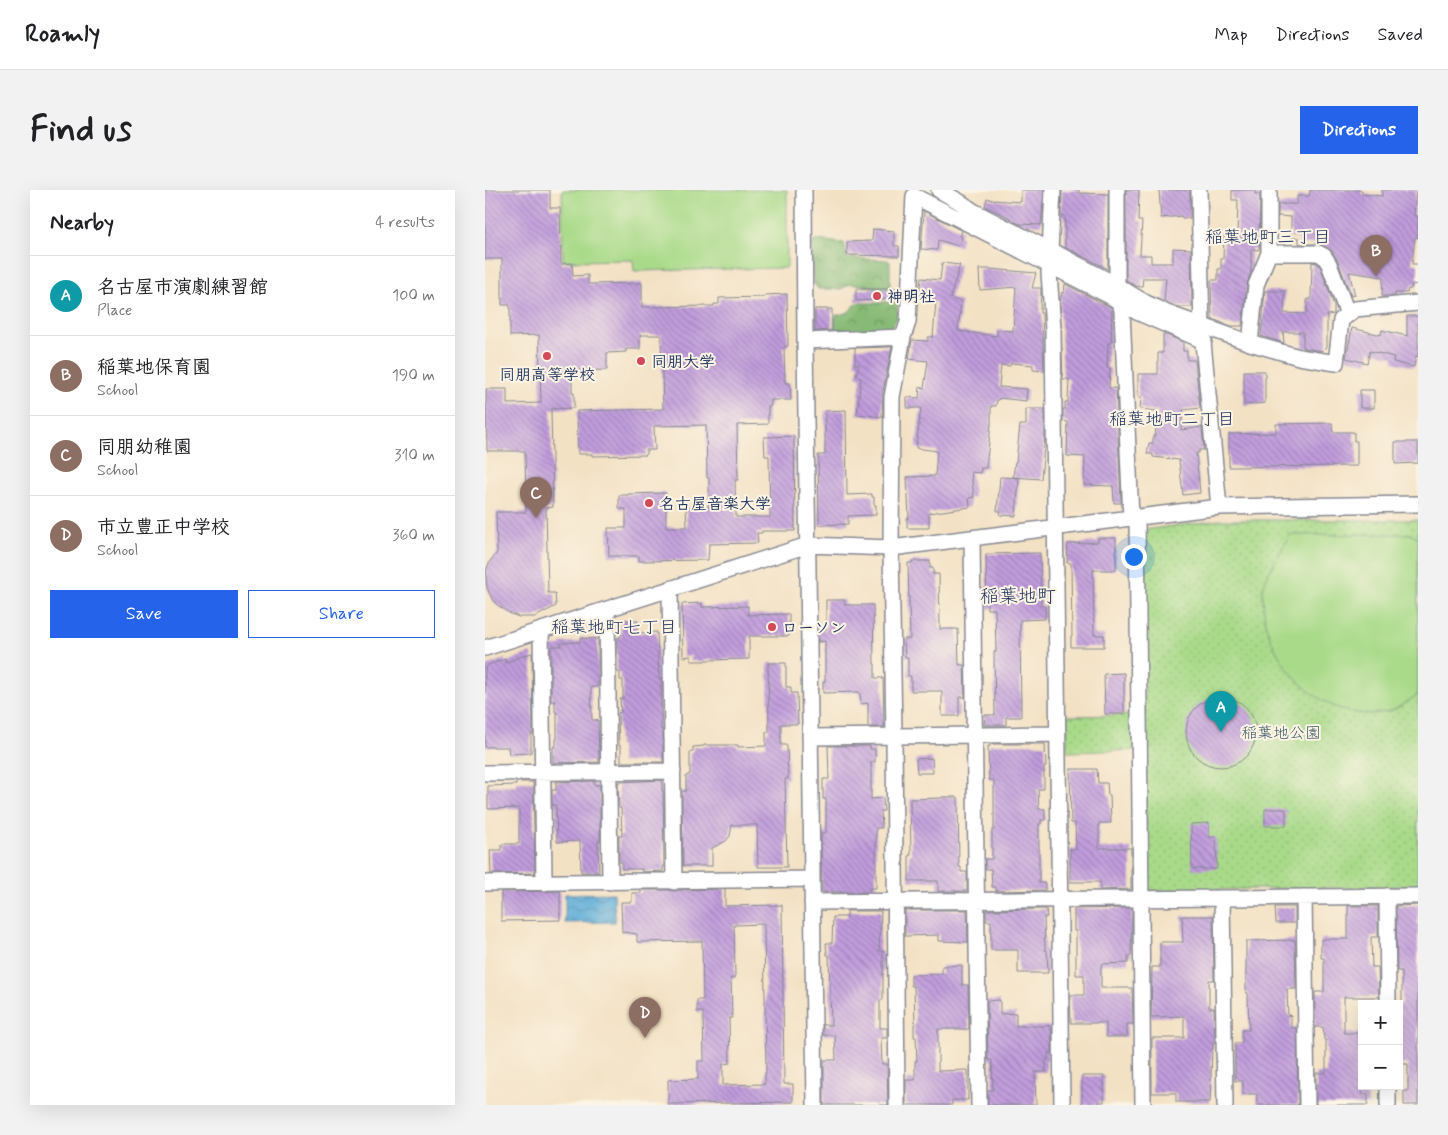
<!DOCTYPE html>
<html lang="en">
<head>
<meta charset="utf-8">
<style>
  :root { --surface:#fff; --page:#f2f2f2; --text:#202124; --muted:#757577; --line:#e0e0e0; --accent:#2563eb }
  body { margin:0; font-family:Mynerve,"Klee One",sans-serif; background:var(--page); color:var(--text) }
  .controls { position:absolute; right:15px; bottom:15px; display:grid; overflow:hidden; border-radius:0px; box-shadow:0 5px 20px #0002 }
  .controls button { width:45px; height:45px; display:grid; place-items:center; padding:0; border:0; border-bottom:1px solid var(--line); background:var(--surface); color:var(--text); font:25px sans-serif }
  .you { position:absolute; left:648px; top:366px; width:18px; height:18px; margin:-12px; border:4px solid #fff; border-radius:50%; background:#1a73e8; box-shadow:0 0 0 8px #1a73e833 }
  .badge { display:grid; place-items:center; width:32px; height:32px; border-radius:50%; background:var(--accent); color:#fff; font-size:16px; font-weight:700 }
  .pin { position:absolute; translate:-50% -41px; filter:drop-shadow(0 1px 2px #0008) }
  .pin::after { content:''; position:absolute; top:26px; width:18px; height:15px; background:inherit; clip-path:polygon(0 0,100% 0,50% 100%) }
  .list { margin:0; padding:0; list-style:none }
  h2 { display:flex; justify-content:space-between; align-items:center; height:65px; margin:0; padding:0 20px; font-size:21px }
  h2 small { font-size:16px; font-weight:400; color:var(--muted) }
  .list li { display:grid; grid-template-columns:32px 1fr auto; gap:15px; align-items:center; box-sizing:border-box; height:80px; padding:0 20px; border-top:1px solid var(--line) }
  .list b { display:block; font-size:19px; white-space:nowrap }
  .list p { margin:0; font-size:16px; white-space:nowrap; color:var(--muted) }
  .list em { font-size:16px; font-style:normal; color:var(--muted) }
  .actions { display:flex; gap:10px; padding:15px 20px }
  .actions a { flex:1; padding:11px 0; border:1px solid var(--accent); border-radius:0px; text-align:center; font-size:18px; color:var(--accent) }
  .actions .main { background:var(--accent); color:#fff }
  .map { position:relative; flex:none; width:933px; height:915px; overflow:hidden; border-radius:0px }
  header { display:flex; align-items:center; gap:30px; box-sizing:border-box; height:70px; padding:0 25px; background:var(--surface); border-bottom:1px solid var(--line) }
  header strong { font-size:24px }
  nav { display:flex; gap:28px; margin-inline-start:auto; font-size:18px }
  .intro { display:flex; align-items:center; justify-content:space-between; box-sizing:border-box; height:120px; padding:0 30px }
  h1 { margin:0; font-size:35px }
  .button { padding:12px 22px; border-radius:0px; background:var(--accent); color:#fff; font-size:18px; font-weight:700 }
  main { display:flex; gap:30px; padding:0 30px }
  aside { flex:1; background:var(--surface); border-radius:0px; box-shadow:0 5px 20px #0002 }
  .map>svg:first-child { display:block }
  .green { fill:url(#green-dots); stroke:#628474 }
  .forest { fill:url(#forest-crowns); stroke:#50746a }
  .pitch { fill:#a9da89; stroke:#628474 }
  .water { fill:url(#water-waves); stroke:#3c6e9b }
  .building { fill:url(#building-back-hatch); fill-rule:evenodd }
  .lines { fill:none; stroke-linecap:round; stroke-linejoin:round }
  .minor-casing { stroke:#878891; stroke-width:18 }
  .minor { stroke:#fff; stroke-width:15 }
  .poi-dot { fill:#d1495b; stroke:#fcf5e5; stroke-width:2 }
  .labels { text-anchor:middle; stroke-width:4; stroke-linejoin:round; paint-order:stroke }
  .poi-label { font-size:16px; font-weight:bold; fill:#1b2f5e; stroke:#fcf5e5; text-anchor:start }
  .park-label { font-size:16px; fill:#3e5a69; stroke:#fcf5e5 }
  .neighbourhood-label { font-size:18px; fill:#1b2f5e; stroke:#fcf5e5 }
  .quarter-label { font-size:19px; fill:#1b2f5e; stroke:#fcf5e5 }
</style>
</head>
<body>
<header>
<strong>Roamly</strong>
<nav><a>Map</a><a>Directions</a><a>Saved</a></nav>
</header>
<div class="intro"><h1>Find us</h1><a class="button">Directions</a></div>
<main>
<aside>
<h2>Nearby<small>4 results</small></h2>
<ul class="list">
<li><span class="badge" style="background:#0f9aa8">A</span><div><b>名古屋市演劇練習館</b><p>Place</p></div><em>100 m</em></li>
<li><span class="badge" style="background:#8d6e63">B</span><div><b>稲葉地保育園</b><p>School</p></div><em>190 m</em></li>
<li><span class="badge" style="background:#8d6e63">C</span><div><b>同朋幼稚園</b><p>School</p></div><em>310 m</em></li>
<li><span class="badge" style="background:#8d6e63">D</span><div><b>市立豊正中学校</b><p>School</p></div><em>360 m</em></li>
</ul>
<div class="actions"><a class="main">Save</a><a>Share</a></div>
</aside>
<div class="map">
<svg width="933" height="915" viewBox="0 0 933 915">
  <defs>
    <pattern id="green-dots" width="8" height="8" patternUnits="userSpaceOnUse" patternTransform="scale(1.25)"><rect width="8" height="8" fill="#a9da89"/><path d="M2 2h.1M6 6h.1" fill="none" stroke="#91bb79" stroke-width="1.8" stroke-linecap="round"/></pattern>
    <pattern id="forest-crowns" width="20" height="18" patternUnits="userSpaceOnUse" patternTransform="scale(1.25)"><rect width="20" height="18" fill="#86ba75"/><path d="M2 6a3 3 0 1 1 6 0M12 15a3 3 0 1 1 6 0" fill="none" stroke="#6d9863"/></pattern>
    <pattern id="water-waves" width="16" height="10" patternUnits="userSpaceOnUse" patternTransform="scale(1.25)"><rect width="16" height="10" fill="#5eadd8"/><path d="M0 5q4-4 8 0t8 0" fill="none" stroke="#4d8db2"/></pattern>
    <pattern id="building-back-hatch" width="6" height="6" patternUnits="userSpaceOnUse" patternTransform="scale(1.25)"><rect width="6" height="6" fill="#c19cdc"/><path d="M-1 5l2 2M0 0l6 6M5-1l2 2" fill="none" stroke="#9c80b6"/></pattern>
  </defs>
  <rect width="100%" height="100%" fill="#fcf5e5"/>
  <filter id="ink" filterUnits="userSpaceOnUse"><feTurbulence type="fractalNoise" baseFrequency=".02" numOctaves="2"/><feDisplacementMap in="SourceGraphic" scale="10" xChannelSelector="R" yChannelSelector="G"/><feConvolveMatrix kernelMatrix="1 2 1 2 8 2 1 2 1" color-interpolation-filters="sRGB"/></filter>
  <filter id="wash" filterUnits="userSpaceOnUse"><feTurbulence type="fractalNoise" baseFrequency=".0096" numOctaves="4" result="noise"/><feDisplacementMap in="SourceGraphic" scale="20" xChannelSelector="R" yChannelSelector="G"/><feGaussianBlur stdDeviation="1.12" result="paint"/><feColorMatrix in="noise" values="0 0 0 0 0 0 0 0 0 0 0 0 0 0 0 0 0 1.4 0 .05"/><feComposite in="paint" operator="in"/></filter>
  <g filter="url(#wash)">
    <rect width="100%" height="100%" fill="#f3e1c4"/>
    <path class="green" d="M735,330H933V696L665,701L662,697L660,560L582,562V526L660,525L658,340Z"/>
    <path class="forest" d="M331,50L359,53L362,68L403,70L405,72V97L404,100H398L396,98L365,94L356,99H333C324,91 328,63 328,52Z
      M398,112H411L413,114L412,128L404,141L351,144L350,142V127L352,125L362,123L372,113H396Z"/>
    <path class="pitch" d="M77,0H302V78L149,81L148,70L78,71Z
      M927,344L933,348V504C923,511 913,520 900,522C842,535 785,477 779,422C779,415 777,406 778,399C782,382 797,360 805,345Z"/>
    <path class="water" d="M129,703L130,732L80,733V704Z"/>
    <g id="blocks">
      <path class="building" d="M0,0H65V18H75L76,74L87,73L88,86L103,85V94L157,93V117L229,116V114H234V108L280,107V105L302,104L303,156L299,157L300,193H305L306,210H286V216H283V234L252,235L253,290H250L251,327H285L284,266H280L279,247L309,246L310,341H277V343H272L273,353L224,354L223,370L154,371V366H124L123,338H141V319H134V305H143V304L181,303V337H202L201,318L224,317V288H222L221,235L169,236L170,260H161V265L107,266V264H93L92,221L178,219L176,145H155V159H141V162L122,163V180L87,181V203H89V218L66,219L68,317L61,318L63,403H70L71,416L50,427H34L26,424L11,414L5,405L2,397L1,387L2,378L6,370L12,363L11,322H41L40,261H2L1,199H22V214L56,213L54,145L25,146V115H17V69H0Z
        M536,0H559L556,35L534,34L523,27L500,16L502,8L507,10L536,12Z
        M577,0H594V3L623,4V79L580,57V26H576Z
        M641,0H654L653,31H657L655,65H666V73H688V58L706,59L707,117H692L679,111L681,88H658L657,97L651,96L641,90Z
        M674,0H705V28H697V26L676,28Z
        M747,0H770V4H775L774,60L766,59V81L762,94L757,136H747L727,129L726,90H733V79H736V69H738L739,45L752,46L753,10H747Z
        M825,0H877V4L897,6V0H931L929,26H933V48L930,47L927,74H933V95L927,94L926,99H923L922,103H910V106H897L898,87L864,82L870,105L866,106L853,71L847,61L837,54H815L814,53V48H806V27L793,26V14H812V6H824Z
        M439,21L477,41L474,46L477,47L474,56L453,50L452,60L436,59Z
        M388,39L409,41V54L410,56H414V66L362,65V52L387,51Z
        M827,72L832,73L836,78L849,116V124L842,125V157L838,161L818,158V142H798L799,153L776,146L780,101H800L799,123L822,124V109L826,110Z
        M457,73L475,75L465,108L476,112L473,141L512,146V140L528,141L531,97L495,100L494,79H505L551,83L547,98H556L555,123H557L559,181L548,180V175L526,173L525,176L516,175L514,197L542,199L541,211L514,208V210H512L511,216H506V234L501,278H496L495,283L486,282L489,307L484,308L485,317L444,323V338H422V328H424L422,287L450,286L452,261L431,258L436,218H422V207L434,208L435,197L439,198L443,171L424,169L427,150L443,151V147H448L451,112L441,111L442,105L434,104L436,88L455,90Z
        M580,94L627,118L626,153H623L622,178H625L624,198H631L636,313H629L628,296L599,295L600,267L582,266L583,232L578,231V219H580V212H583L584,189H578L575,112L577,102L579,103Z
        M371,99H412V109L371,111Z
        M330,119H347V140L330,141Z
        M922,126H933V167L931,166L929,177L908,172L909,167L885,161L882,173L861,168L867,138L896,145L897,140L922,146Z
        M678,145H682L698,152V161H702V170H710L715,218L698,220L696,240L717,237L719,260H714V263H711L715,303L698,305L694,270L668,267V264H662L664,253H668V246H670L673,221L655,219L656,207H653V184H673V163H678Z
        M407,157L398,201L397,227L372,224L376,188L371,186L374,174H370V158Z
        M759,181H780V213L759,215Z
        M875,200H889V218H875Z
        M541,219H560V246L556,289L528,287L530,272H531L535,235H541Z
        M361,220L362,305L387,304V307H389V315H391V325L363,326V334L334,335L333,265H340V221Z
        M847,233L848,242H869V251H872V276L744,277V244L791,243V234Z
        M910,252H933V273L910,274Z
        M515,287L534,288L531,326L515,325L516,321H512Z
        M613,348H631V380H608L609,445H619V457H586V446H587L586,373H582L583,354L613,352Z
        M555,363L556,416H560V429L535,430L536,527H521V535H499L500,525H510L509,462H511L510,419H502L501,364Z
        M427,371H445V378H448V384H454L455,439H473L474,475H479L480,507H474V526H457V501H426V486H423V467H420L419,449H425L423,373H427Z
        M341,410H360V415H388L389,474H390V488H398L399,537H383V513L376,514L375,503L374,502L338,503V492H340V451L333,452V440H341Z
        M217,413V417L263,416V425L304,424V446H264V469L220,470V471H206V466L198,467L197,414Z
        M136,430H152V443L172,442L174,489H176V540H178V572H136V556H134L133,523L136,522L135,509H138V490H135V482H132V448L136,447Z
        M95,448L113,449V497H106L107,530H113L114,572L68,573V557L71,556V549H72V522H70V511H66V461L67,456H76V453L95,452Z
        M47,463L48,544H46V563L24,564L23,557H0V479L3,475L20,469V473L39,465Z
        M283,473H301V497H306V503H312L313,534H296V555H302L303,589H300L302,677H273L272,635H247L245,646L241,651L227,658V676H198L197,601H201V586L205,584V562H208V557L219,556V555H253V557L281,556V542H284Z
        M639,483V524H620L619,484Z
        M701 542a35 35 0 1 1 70 0a35 35 0 1 1-70 0Z
        M505,554H560L561,577H559V599H553L554,619H560V630H556V634H554V693H560V700L511,701V697H507L506,679H500V669H507V640H509V590H504L503,556H505Z
        M343,556H385V559H390V572H386V609L398,608L399,621H396L397,638H391V698H384V702H337L336,643H341V609H338V589H344Z
        M447,568L448,583H432L431,569Z
        M585,579H612L613,593H622L623,605H625L626,633H614V658H646V699L615,700V692H585V659H591L590,633H586Z
        M177,590V601H178L179,677H178V681L157,682V679H137V672H134V646H137L136,618H134L133,592Z
        M109,591V595H115V651H113L114,682H96L95,651L72,652L71,615H67V600H71V592Z
        M31,592H48L50,683L6,684L5,660H17V654H34V618L3,619V596L31,595Z
        M457,607H473L474,677H476V682H482V701H453V691H424V665H426L425,609L457,608Z
        M780,619H801V636H780Z
        M724,633V647H731L732,679H707L706,634Z
        M240,699V716L297,715L299,894H308V912L183,914V890L213,889V871H219L218,822H212V810H218L217,751L152,752V744L137,742L136,712H147V703H156V700H184L189,701L194,700ZM279,734L281,883H280V894L238,895V874L245,873L244,828H247L246,788H250L249,735Z
        M75,701V730L16,731V702Z
        M933,715V915H919V901H923V874H914V814H917V781H912L911,716Z
        M863,716H893V747H886L887,777H893L894,807H859V843H877V904H883V915H831V883H841V850H839L838,837H830V802H839V768H836V749H863Z
        M790,717H810V733H791Z
        M647,718L646,766H643V773L617,774L616,776V798H647L648,834H642V847H621V833H586L585,805H599V785H591V741H589V719Z
        M561,719L562,727H559L560,760H562L563,783H533V760H506V731H501V720Z
        M420,720H482L483,752L454,751V745L420,746Z
        M362,721H396L394,761H398V810H395V838H402V848H396L397,874H402L403,915H339V870H351L350,845H338V835H346L344,765H342L341,753H347L348,727H362Z
        M697,726H728L729,790H724V818H729L730,852H728V859H727L725,912H691V903H667V848H699V826L666,827L667,777H675V752H698Z
        M810,750L811,799H802L803,826L806,825V838H812L813,915H772V904H758V891H750V853H757V840H764L763,803H761V751Z
        M477,775V795H483L484,839H453V881L483,880V910H467V915H421V890H430V871H432L431,847H429V834H430L429,796H426V785L457,784V776Z
        M515,810V824L531,823V836H566L567,863H563V870H561V882H550L551,915H503V900H508L507,870H503L502,811Z
        M597,886H619V912H613V915H597Z"/>
    </g>
  </g>
  <g filter="url(#ink)">
    <use href="#blocks" fill-opacity="0" stroke="#878891" stroke-width="1"/>
    <g class="lines">
      <defs>
        <path id="minor" d="M319,0L320,151L330,915
          M454,0L475,12L488,21L565,60L624,91L661,113L682,123L765,153L814,167L851,173L856,130L870,119L933,113
          M568,0L564,83L568,139L577,915
          M632,0V97L637,121L646,328
          M714,0L717,142L734,317
          M784,63H833L839,66L844,74L863,125
          M320,151L418,147
          M765,153L771,95L784,63V0
          M652,327L658,915
          M487,348L494,915
          M185,399L189,692
          M122,420L125,692
          M56,440L59,693
          M0,458L323,355L406,358L734,317L933,314
          M325,547L572,544
          M0,583L188,581
          M0,693L327,689
          M902,706L903,814
          M819,707L822,915
          M737,708L740,915
          M327,712L933,706
          M903,896V915
          M412,915L409,546L406,358L407,207L418,147L423,132L429,6L623,105L652,122L719,151"/>
      </defs>
      <use href="#minor" class="minor-casing"/>
      <use href="#minor" class="minor"/>
    </g>
  </g>
  <g class="poi-dot">
    <circle cx="392" cy="106" r="5"/>
    <circle cx="62" cy="166" r="5"/>
    <circle cx="156" cy="171" r="5"/>
    <circle cx="164" cy="313" r="5"/>
    <circle cx="287" cy="437" r="5"/>
  </g>
  <g class="labels">
    <g class="poi-label">
      <text x="402" y="112">神明社</text>
      <text x="166" y="177">同朋大学</text>
      <text x="62" y="190" text-anchor="middle">同朋高等学校</text>
      <text x="174" y="319">名古屋音楽大学</text>
      <text x="297" y="443">ローソン</text>
    </g>
    <g class="park-label">
      <text x="796" y="548">稲葉地公園</text>
    </g>
    <g class="neighbourhood-label">
      <text x="783" y="53">稲葉地町三丁目</text>
      <text x="687" y="235">稲葉地町二丁目</text>
      <text x="129" y="443">稲葉地町七丁目</text>
    </g>
    <g class="quarter-label">
      <text x="533" y="412">稲葉地町</text>
    </g>
  </g>
</svg>
<div class="controls">
<button>+</button>
<button>−</button>
</div>
<div class="you"></div>
<div class="pin badge" style="left:736px;top:542px;background:#0f9aa8">A</div>
<div class="pin badge" style="left:891px;top:86px;background:#8d6e63">B</div>
<div class="pin badge" style="left:51px;top:328px;background:#8d6e63">C</div>
<div class="pin badge" style="left:160px;top:848px;background:#8d6e63">D</div>
</div>
</main>
</body>
</html>
